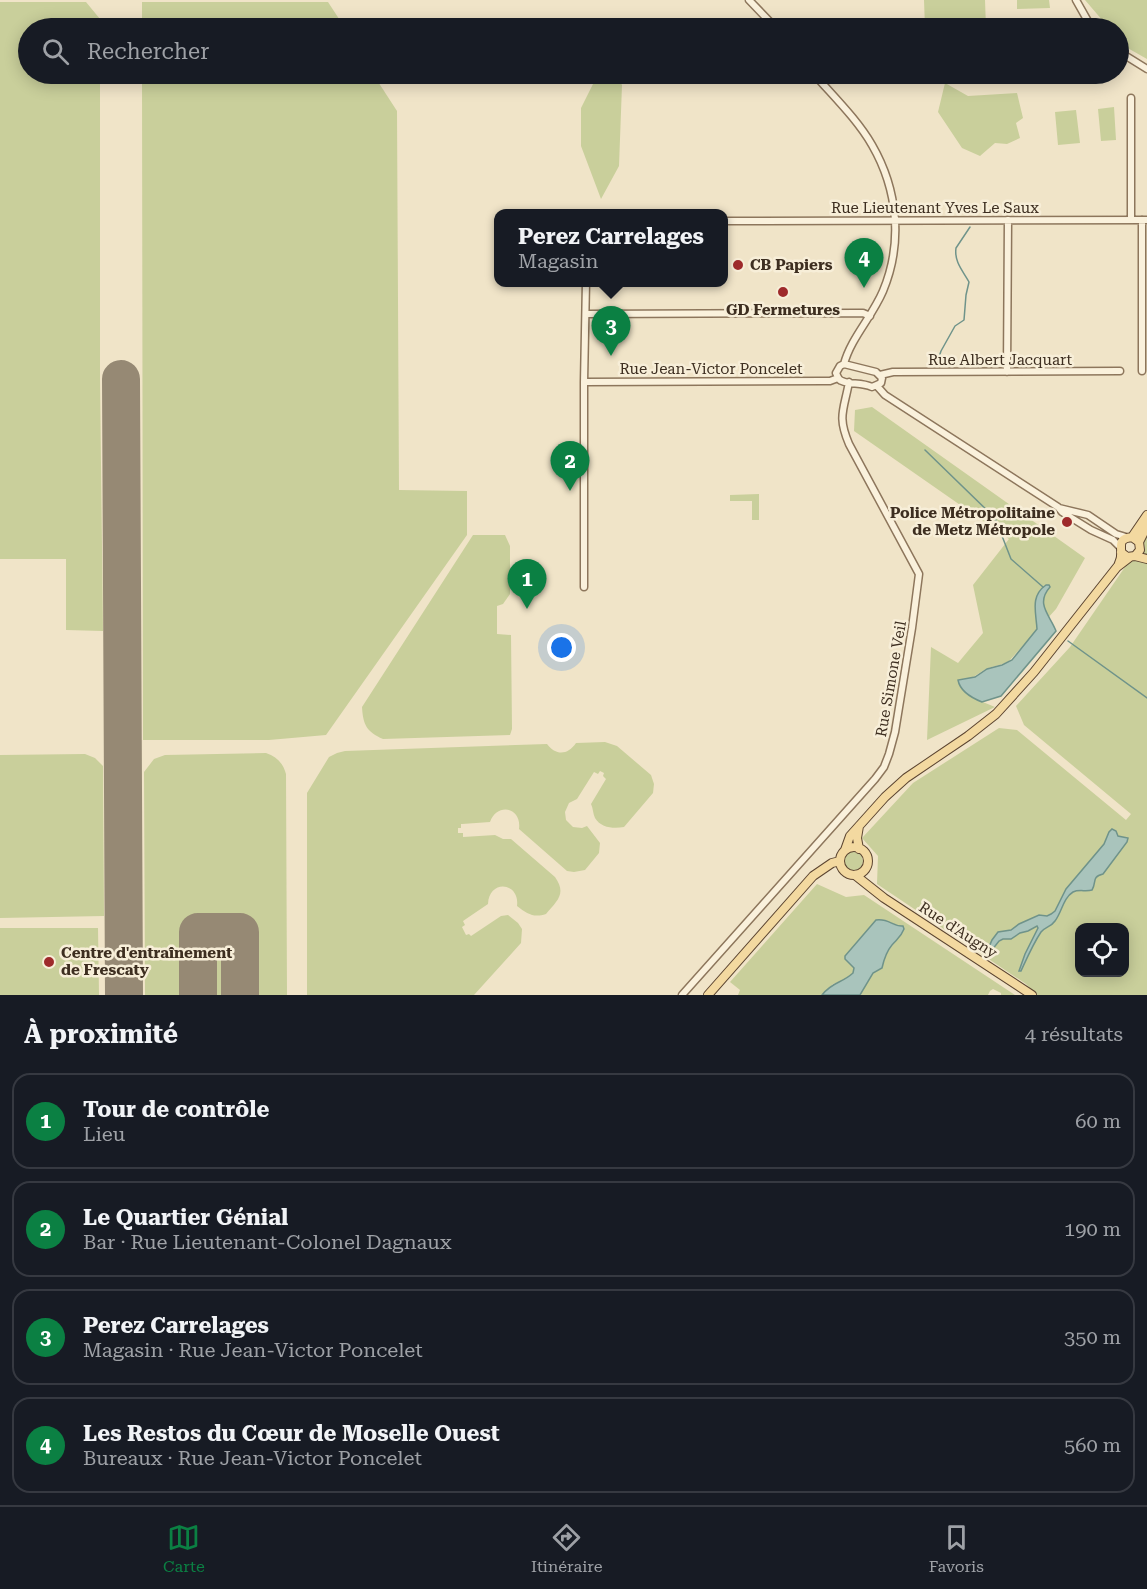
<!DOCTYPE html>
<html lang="fr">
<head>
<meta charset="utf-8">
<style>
  :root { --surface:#171b24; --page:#20242c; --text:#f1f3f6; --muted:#9ea1a6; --line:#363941; --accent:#0b8043 }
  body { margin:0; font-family:"Roboto Serif",serif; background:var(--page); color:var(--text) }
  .controls { position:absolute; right:18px; bottom:18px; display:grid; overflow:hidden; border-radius:12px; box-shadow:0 3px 15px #0003 }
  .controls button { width:54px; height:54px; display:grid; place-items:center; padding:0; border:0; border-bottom:2px solid var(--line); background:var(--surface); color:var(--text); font:30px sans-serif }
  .you { position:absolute; left:562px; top:648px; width:21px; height:21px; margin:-15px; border:4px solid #fff; border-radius:50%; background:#1a73e8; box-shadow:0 0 0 9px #1a73e833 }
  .badge { display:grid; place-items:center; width:39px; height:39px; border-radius:50%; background:var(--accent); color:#fff; font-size:20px; font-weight:700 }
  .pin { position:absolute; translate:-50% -50px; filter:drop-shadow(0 2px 3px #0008) }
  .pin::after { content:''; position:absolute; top:32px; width:21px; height:18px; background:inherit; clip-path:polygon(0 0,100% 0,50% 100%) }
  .popup { position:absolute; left:494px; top:209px; width:234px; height:78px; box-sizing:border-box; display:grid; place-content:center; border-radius:12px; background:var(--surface); filter:drop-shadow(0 2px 4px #0005); font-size:20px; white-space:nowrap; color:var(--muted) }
  .popup b { font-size:22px; color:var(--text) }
  .popup::after { content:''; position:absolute; left:50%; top:100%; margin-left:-12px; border:12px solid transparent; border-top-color:var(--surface) }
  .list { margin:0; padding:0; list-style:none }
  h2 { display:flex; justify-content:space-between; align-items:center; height:78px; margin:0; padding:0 24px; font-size:26px }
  h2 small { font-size:20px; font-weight:400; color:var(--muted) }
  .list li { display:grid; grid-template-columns:39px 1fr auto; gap:18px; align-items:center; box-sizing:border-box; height:96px; margin:0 12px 12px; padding:0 12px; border:2px solid var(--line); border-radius:18px }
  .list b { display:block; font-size:22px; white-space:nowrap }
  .list p { margin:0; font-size:20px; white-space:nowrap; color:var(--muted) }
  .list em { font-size:20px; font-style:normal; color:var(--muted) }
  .icon { flex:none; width:33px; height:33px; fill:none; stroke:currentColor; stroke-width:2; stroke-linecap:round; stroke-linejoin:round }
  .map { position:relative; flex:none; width:1147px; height:995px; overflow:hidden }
  .search { position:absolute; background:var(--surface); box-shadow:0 3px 15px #0003; left:18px; right:18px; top:18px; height:66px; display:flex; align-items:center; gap:15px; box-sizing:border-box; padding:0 21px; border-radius:33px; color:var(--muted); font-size:22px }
  .sheet { height:510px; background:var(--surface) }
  nav { display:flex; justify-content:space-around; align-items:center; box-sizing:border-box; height:84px; border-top:2px solid var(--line); background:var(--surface); font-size:16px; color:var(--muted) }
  nav a { display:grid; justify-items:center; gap:3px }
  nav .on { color:var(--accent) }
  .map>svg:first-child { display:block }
  .green { fill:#c9cf9b; fill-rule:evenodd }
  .water { fill:#a9c4bc; stroke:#6f938a; stroke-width:1.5 }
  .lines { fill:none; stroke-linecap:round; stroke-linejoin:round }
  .stream { stroke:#6f938a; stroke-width:1.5 }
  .runway { stroke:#968974; stroke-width:38 }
  .minor-casing { stroke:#8d765c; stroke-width:9 }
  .major-casing { stroke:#5b4430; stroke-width:10 }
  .minor { stroke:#faf1dc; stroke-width:6 }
  .major { stroke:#f3d9a0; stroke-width:8 }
  .poi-dot { fill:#9e2a2b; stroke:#f7eed8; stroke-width:2 }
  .labels { text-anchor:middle; stroke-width:5; stroke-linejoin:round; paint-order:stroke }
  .street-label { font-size:15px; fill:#3d2e20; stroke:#f7eed8 }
  .poi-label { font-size:15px; font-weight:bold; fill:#3d2e20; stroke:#f7eed8; text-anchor:start }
</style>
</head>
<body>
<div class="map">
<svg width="1147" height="995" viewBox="0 0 1147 995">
  <rect width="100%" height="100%" fill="#f0e4c8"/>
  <path class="green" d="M924,0H985L986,28H925Z
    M1017,0H1049L1050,8L1017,9Z
    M1085,0H1147V59L1124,46L1119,40L1118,28H1109Z
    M0,2H86L100,19V28H28V74H100V380L103,631L66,630V559H0Z
    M142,2H328L345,28H142Z
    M142,74H373L397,111L399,490L467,491V535L326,735L269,740H143Z
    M610,74H615L622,85L619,166L601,199L581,146V108L594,82Z
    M945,83L968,96L1017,93L1023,118L1016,123L1020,138L1007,144L995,143L980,156L962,148L938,112Z
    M1114,107L1116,140L1101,141L1098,109Z
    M1076,110L1080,143L1058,145L1055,112Z
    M872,407L1085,558L1056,609L1009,661C1002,665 993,666 986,669C977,674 973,679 963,679L964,691L978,700L995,707L927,740L931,647L958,663L983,633L973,585L1009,539L854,431L855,410Z
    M759,494V520H752V501H730V495Z
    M473,535H505L510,546V594L503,604L497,606V634L511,635L512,729L510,735L383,739C367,732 363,725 362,707Z
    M1147,535V995H1036L1026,984L877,884L878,856L862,838L913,783L999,728L1017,730L1126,820L1131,814L1024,725L1016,706L1070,647ZM1080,927H1124V972H1080Z
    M605,742L617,746L651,775L654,784L653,793L624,827C614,829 601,828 595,818C593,814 593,808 591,804L606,779L603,776L604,773L600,771L598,774L594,772L577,799L569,803L565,812L566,820L573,827L582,828L587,826L600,843L599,853L585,870L574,872L567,871L519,829C522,807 497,802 490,822L462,824H461V828H458V833H463V837L495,835L503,839H511L555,877C567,894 557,901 546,914C534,918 527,914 517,906C520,882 489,879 488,904L463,921L465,925L462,927L466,935L469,934L471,936L501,916L508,915L518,923L522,929L521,943L474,995H307V793L329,757L337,753L345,751L547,744C556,756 568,755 576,743Z
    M266,753C277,757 283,763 286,774L287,995H145L144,772L154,759L165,755Z
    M85,754L95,758L103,766L104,916L0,918V755Z
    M843 861a10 10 0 1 1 20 0a10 10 0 1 1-20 0Z
    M817,884L846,897L864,895L1015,995H1001V993L993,989L990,991L988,995H860L873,973L882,968L884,957L895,942L898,927L892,923H874L845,956L854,968L853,973L844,980L833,984L822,995H738L740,990L730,982Z
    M0,928H98L99,995H0Z"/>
  <path class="water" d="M1046,585H1049L1050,587C1035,604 1050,615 1056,631L1001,696L982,702C972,698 960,691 958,680L975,677L987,669L1002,665L1012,660L1037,629C1036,612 1030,596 1046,585Z
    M1112,829L1116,831L1118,836L1128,838L1127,842L1103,874C1091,877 1097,882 1092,890C1086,892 1079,889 1073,892C1063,898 1062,912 1055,921C1051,927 1045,927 1041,932C1033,944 1027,958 1021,971H1019L1025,954L1038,928L1037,926L1028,931L1020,933L1011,939H1003L999,941L988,955L986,954L992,940L998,932L1011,930L1019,924L1039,915L1047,916L1051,914L1055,911L1066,889L1104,844L1109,832Z
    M876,920C889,918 893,927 903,926L904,929C901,937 897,939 892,945C886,952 884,959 882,968L873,973L860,995H822C833,981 841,984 853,973L854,968L845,959V956Z"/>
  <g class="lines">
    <path class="stream" d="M936,366L941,351L955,326L964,320L966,295L969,282C963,271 954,262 956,248L970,227
      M925,450L995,518L1011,559L1043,587
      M1068,641L1147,698"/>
    <path class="runway" d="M121,379L124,995
      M198,995V932H240V995"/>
    <defs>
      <path id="minor" d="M749,0L776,28
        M1076,0L1089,23L1094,28
        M1118,51L1147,69
        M814,74C833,96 857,119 872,145C898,190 903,243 883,291C872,317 851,338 844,364
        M1131,98V220
        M1142,220V371
        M724,221L1147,220
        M586,314L863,313L870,316
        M844,364L876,372L882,378L881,383L872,387C861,382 850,385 842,381C838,380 838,377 836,373L840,366Z
        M1007,372L1008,220
        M880,375L893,372L1120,371
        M584,382L822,381H830L838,378
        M877,386L885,395L1058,507L1062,512L1091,530L1113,540L1120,547
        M1059,508L1088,515L1116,534L1126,537
        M584,587V382L586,282
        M682,995L875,779L884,767L889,754L895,732L912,628L919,574L849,444C837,416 844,410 849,382"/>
      <path id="major" d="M1132,537L1147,515
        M1139,542L1147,526
        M1135,556L1147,559
        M1118,566C1119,563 1121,559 1121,556C1122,545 1117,539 1132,537L1139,542L1140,550L1135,556L1127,557L1121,552
        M859,826L857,838L859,849
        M840 861a14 14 0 1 1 28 0a14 14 0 1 1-28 0Z
        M845,850L850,836L885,797L906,778L968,736L996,714L1034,672L1117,567L1130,557
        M855,875L884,898L1032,995
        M708,995L813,876L832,863L840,861"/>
    </defs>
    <use href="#minor" class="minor-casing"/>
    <use href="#major" class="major-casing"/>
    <use href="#minor" class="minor"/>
    <use href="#major" class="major"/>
  </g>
  <g class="poi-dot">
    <circle cx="738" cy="265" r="6"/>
    <circle cx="783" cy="292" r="6"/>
    <circle cx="1067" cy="522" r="6"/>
    <circle cx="49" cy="962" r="6"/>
  </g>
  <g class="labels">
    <g class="street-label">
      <text x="935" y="213">Rue Lieutenant Yves Le Saux</text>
      <text x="1000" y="365">Rue Albert Jacquart</text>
      <text x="711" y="374">Rue Jean-Victor Poncelet</text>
      <text transform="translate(891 679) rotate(-80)" y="5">Rue Simone Veil</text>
      <text transform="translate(958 930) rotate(33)" y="5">Rue d'Augny</text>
    </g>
    <g class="poi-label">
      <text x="750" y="270">CB Papiers</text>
      <text x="783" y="315" text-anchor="middle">GD Fermetures</text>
      <text x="1055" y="518" text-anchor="end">Police Métropolitaine<tspan x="1055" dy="17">de Metz Métropole</tspan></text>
      <text x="61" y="958">Centre d'entraînement<tspan x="61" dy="17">de Frescaty</tspan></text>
    </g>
  </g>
</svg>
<div class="controls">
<button><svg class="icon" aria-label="locate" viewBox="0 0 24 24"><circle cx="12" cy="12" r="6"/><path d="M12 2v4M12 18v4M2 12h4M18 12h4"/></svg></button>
</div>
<div class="you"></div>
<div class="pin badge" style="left:527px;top:609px">1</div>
<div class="pin badge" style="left:570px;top:491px">2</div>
<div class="pin badge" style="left:611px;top:356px">3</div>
<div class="popup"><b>Perez Carrelages</b>Magasin</div>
<div class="pin badge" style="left:864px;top:288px">4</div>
<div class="search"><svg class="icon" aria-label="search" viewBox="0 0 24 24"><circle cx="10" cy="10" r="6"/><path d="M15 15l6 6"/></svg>Rechercher</div>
</div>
<section class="sheet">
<h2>À proximité<small>4 résultats</small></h2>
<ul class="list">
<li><span class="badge">1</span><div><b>Tour de contrôle</b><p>Lieu</p></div><em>60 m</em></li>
<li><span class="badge">2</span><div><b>Le Quartier Génial</b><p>Bar · Rue Lieutenant-Colonel Dagnaux</p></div><em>190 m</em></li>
<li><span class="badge">3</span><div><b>Perez Carrelages</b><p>Magasin · Rue Jean-Victor Poncelet</p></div><em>350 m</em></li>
<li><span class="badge">4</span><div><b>Les Restos du Cœur de Moselle Ouest</b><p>Bureaux · Rue Jean-Victor Poncelet</p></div><em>560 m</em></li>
</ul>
</section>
<nav>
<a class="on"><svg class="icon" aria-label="map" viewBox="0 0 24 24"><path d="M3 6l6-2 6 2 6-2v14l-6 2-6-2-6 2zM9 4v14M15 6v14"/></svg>Carte</a>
<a><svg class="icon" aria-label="directions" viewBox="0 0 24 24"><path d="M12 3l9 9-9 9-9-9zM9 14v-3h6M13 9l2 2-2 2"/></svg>Itinéraire</a>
<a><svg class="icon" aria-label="saved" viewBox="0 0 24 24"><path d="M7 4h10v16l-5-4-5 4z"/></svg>Favoris</a>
</nav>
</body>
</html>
